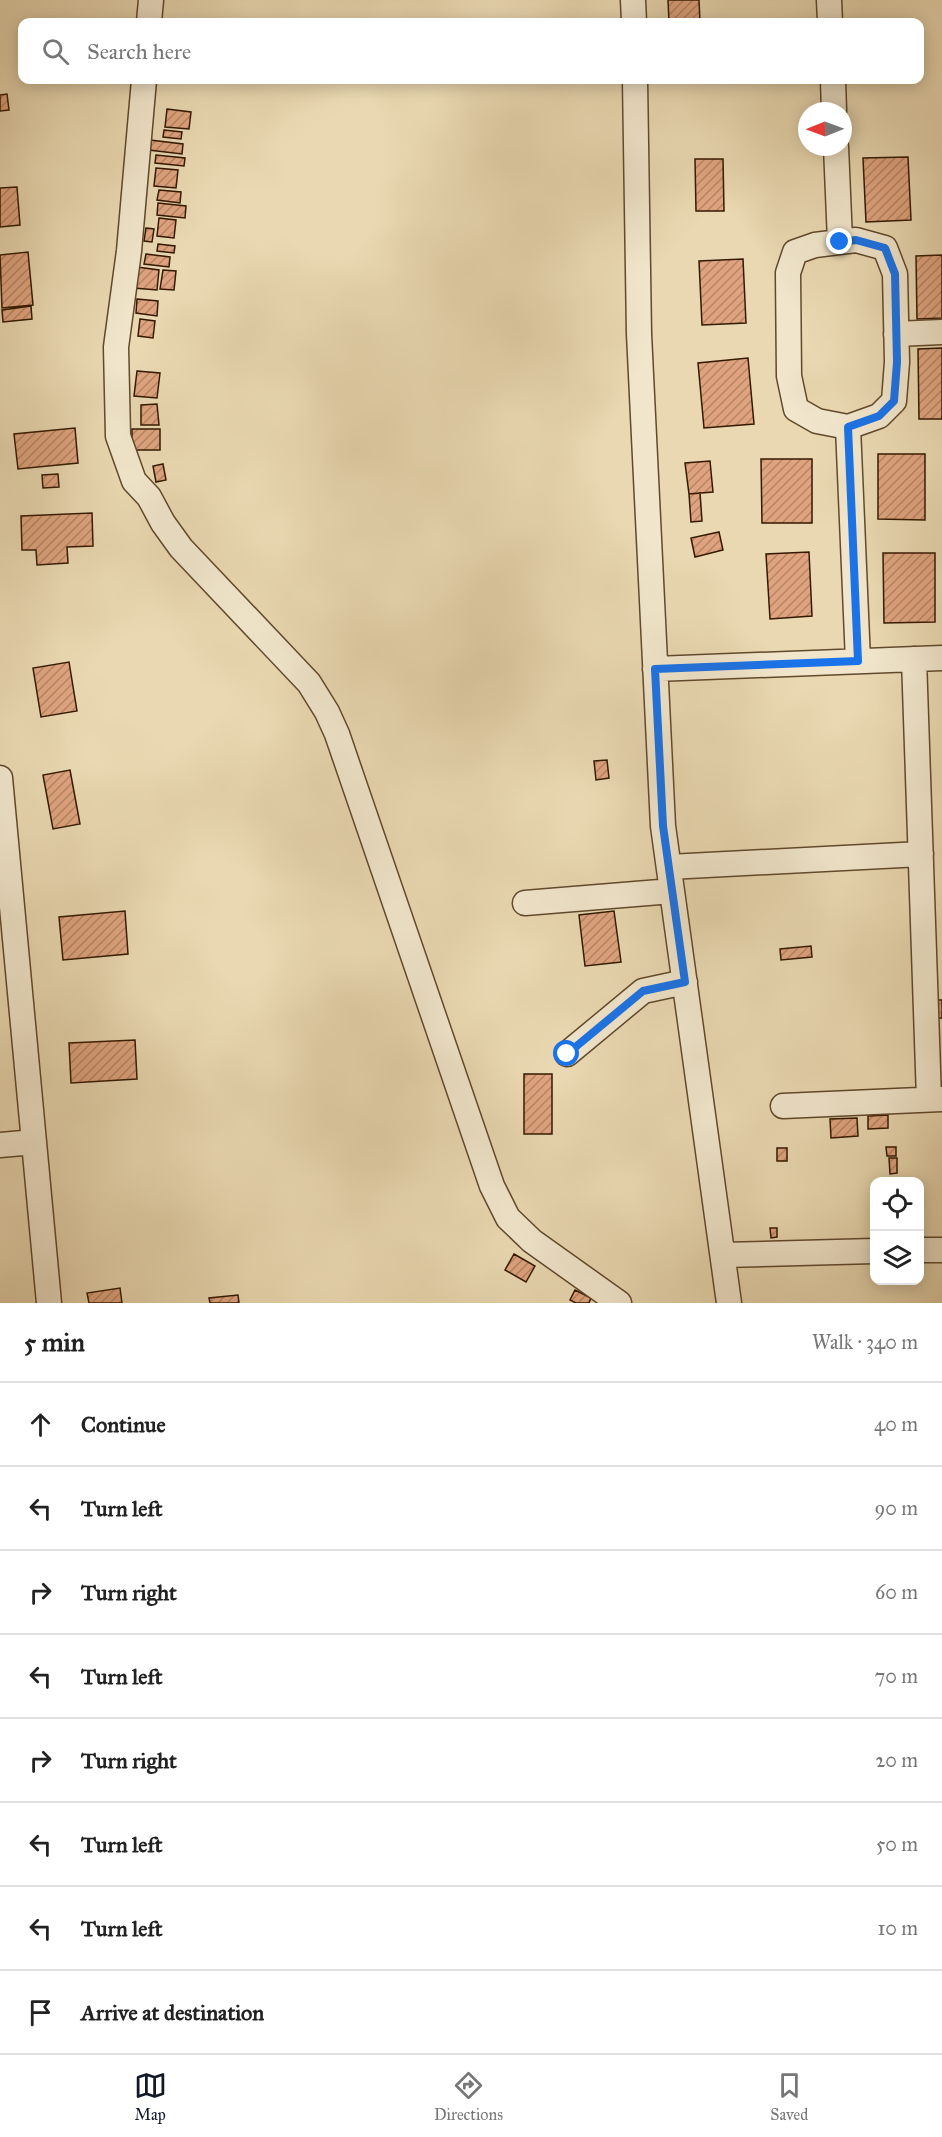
<!DOCTYPE html>
<html lang="en">
<head>
<meta charset="utf-8">
<style>
  :root { --surface:#fff; --page:#f2f2f2; --text:#222; --muted:#767676; --line:#e0e0e0; --accent:#111827 }
  body { margin:0; font-family:"IM FELL Great Primer",serif; background:var(--page); color:var(--text) }
  .controls { position:absolute; right:18px; bottom:18px; display:grid; overflow:hidden; border-radius:12px; box-shadow:0 3px 15px #0003 }
  .controls button { width:54px; height:54px; display:grid; place-items:center; padding:0; border:0; border-bottom:2px solid var(--line); background:var(--surface); color:var(--text); font:30px sans-serif }
  .compass { position:absolute; left:798px; top:102px; width:54px; height:54px; border-radius:50%; background:var(--surface); box-shadow:0 3px 15px #0003; rotate:269deg }
  .stop { position:absolute; width:18px; height:18px; margin:-14px; border:4px solid #1a73e8; border-radius:50%; background:#fff }
  .stop.end { background:#1a73e8; border-color:#fff; box-shadow:0 2px 6px #0008 }
  .list { margin:0; padding:0; list-style:none }
  h2 { display:flex; justify-content:space-between; align-items:center; height:78px; margin:0; padding:0 24px; font-size:26px }
  h2 small { font-size:20px; font-weight:400; color:var(--muted) }
  .list li { display:grid; grid-template-columns:39px 1fr auto; gap:18px; align-items:center; box-sizing:border-box; height:84px; padding:0 24px; border-top:2px solid var(--line) }
  .list b { display:block; font-size:22px; white-space:nowrap }
  .list em { font-size:20px; font-style:normal; color:var(--muted) }
  .icon { flex:none; width:33px; height:33px; fill:none; stroke:currentColor; stroke-width:2; stroke-linecap:round; stroke-linejoin:round }
  .map { position:relative; flex:none; width:942px; height:1303px; overflow:hidden }
  .search { position:absolute; background:var(--surface); box-shadow:0 3px 15px #0003; left:18px; right:18px; top:18px; height:66px; display:flex; align-items:center; gap:15px; box-sizing:border-box; padding:0 21px; border-radius:12px; color:var(--muted); font-size:22px }
  .sheet { height:750px; background:var(--surface) }
  nav { display:flex; justify-content:space-around; align-items:center; box-sizing:border-box; height:84px; border-top:2px solid var(--line); background:var(--surface); font-size:16px; color:var(--muted) }
  nav a { display:grid; justify-items:center; gap:3px }
  nav .on { color:var(--accent) }
  .map>svg:first-child { display:block }
  .building { fill:url(#building-hatch); stroke:#341900; stroke-width:1.5 }
  .lines { fill:none; stroke-linecap:round; stroke-linejoin:round }
  .minor-casing { stroke:#61492c; stroke-width:27 }
  .minor { stroke:#f1e6cc; stroke-width:24 }
  .route { stroke:#1a73e8; stroke-width:8 }
</style>
</head>
<body>
<div class="map">
<svg width="942" height="1303" viewBox="0 0 942 1303">
  <defs>
    <pattern id="building-hatch" width="6" height="6" patternUnits="userSpaceOnUse" patternTransform="scale(1.5)"><rect width="6" height="6" fill="#dfa47f"/><path d="M-1 1l2-2M0 6l6-6M5 7l2-2" fill="none" stroke="#b68566"/></pattern>
  </defs>
  <rect width="100%" height="100%" fill="#e9d8b1"/>
  <filter id="stains"><feTurbulence type="fractalNoise" baseFrequency=".00333" numOctaves="4"/><feColorMatrix values="0 0 0 0 .2 0 0 0 0 .09 0 0 0 0 .02 0 0 0 .5 -.17"/></filter>
  <radialGradient id="worn" r=".72"><stop offset=".6" stop-color="#630" stop-opacity="0"/><stop offset="1" stop-color="#630" stop-opacity=".3"/></radialGradient>
  <path class="building" d="M668,0H699L700,22H669Z
    M7,94L9,110L0,111V95Z
    M167,109L191,112L189,129L165,127Z
    M164,130L182,132L181,139L163,137Z
    M150,140L183,144L182,154L149,150Z
    M156,155L185,158L184,166L155,163Z
    M908,157L911,220L866,222L863,158Z
    M695,159H723L724,211H696Z
    M156,168L178,170L176,188L154,186Z
    M17,187L20,225L0,227V188Z
    M159,190L181,192L180,203L157,200Z
    M158,203L186,206L185,218L157,215Z
    M159,218L176,220L174,238L157,236Z
    M146,228L154,229L152,242L144,241Z
    M158,244L175,246L174,253L157,251Z
    M28,252L33,305L2,308L0,255Z
    M146,254L170,257L169,267L144,264Z
    M942,255V318L917,319L916,256Z
    M743,259L746,323L702,325L699,261Z
    M137,267L159,270L157,290L134,288Z
    M163,270L176,271L174,290L160,289Z
    M137,299L158,301L157,316L136,313Z
    M31,306L32,319L3,322L2,310Z
    M140,319L155,321L153,338L138,336Z
    M942,348V419H919L918,349Z
    M748,358L754,424L704,428L698,363Z
    M137,371L160,373L157,398L134,396Z
    M157,404L159,425H141V405Z
    M75,428L78,463L18,469L14,434Z
    M132,429H160V450H132Z
    M878,454H925V520L878,519Z
    M761,459H812V523H762Z
    M710,461L713,492L689,494L685,463Z
    M163,464L166,480L156,482L153,466Z
    M58,474L59,487L43,488L42,475Z
    M700,493L702,521L691,522L689,494Z
    M92,513L93,546L67,547L68,563L37,565L36,550H22L21,516Z
    M719,532L723,550L695,557L691,538Z
    M809,552L812,616L770,619L766,554Z
    M883,553H935V622L884,623Z
    M69,662L77,711L41,717L33,668Z
    M607,760L609,778L596,780L594,761Z
    M70,770L80,824L53,829L43,775Z
    M125,911L128,954L63,960L59,917Z
    M614,911L621,962L585,966L579,915Z
    M811,946L812,957L781,960L780,949Z
    M936,1000H942V1018H936Z
    M135,1040L137,1079L71,1083L69,1043Z
    M524,1074H552V1134H524Z
    M888,1115V1128L868,1129V1116Z
    M857,1118L858,1136L831,1138L830,1119Z
    M886,1147H896V1156H887Z
    M777,1148H787V1161H777Z
    M889,1158H897V1173L890,1174Z
    M770,1228H777V1237L771,1238Z
    M514,1254L535,1266L526,1282L505,1270Z
    M120,1288L122,1303H89L87,1293Z
    M575,1290L591,1298L589,1303H576L570,1300Z
    M238,1295L239,1303H210L209,1298Z"/>
  <g class="lines">
    <defs>
      <path id="minor" d="M633,0L634,22
        M829,0L830,22
        M149,22L151,0
        M144,80L129,251L116,347L118,436L134,481L149,497L163,523L181,548L309,683L327,712L337,734L492,1186L508,1218L532,1241L619,1303
        M635,80L639,334L663,826L729,1303
        M833,80L834,111
        M836,147L840,241
        M896,334L942,332
        M848,427L879,416L894,401L897,362L895,274L885,248L856,240L815,245L795,252L788,273L789,376L796,409L817,421L848,427L858,661
        M914,659L929,1099
        M655,669L942,658
        M0,778L49,1303
        M669,867L921,854
        M525,903L672,891
        M567,1054L643,991L685,982
        M783,1106L942,1099
        M0,1145L34,1142
        M920,1250H942
        M723,1255L874,1251"/>
    </defs>
    <use href="#minor" class="minor-casing"/>
    <use href="#minor" class="minor"/>
  </g>
  <g class="lines">
    <path class="route" d="M567,1054L643,991L685,982L663,826L655,669L858,661L848,427L879,416L894,401L897,362L895,274L885,248L856,240L840,242"/>
  </g>
  <rect width="100%" height="100%" filter="url(#stains)"/>
  <rect width="100%" height="100%" fill="url(#worn)"/>
</svg>
<div class="controls">
<button><svg class="icon" aria-label="locate" viewBox="0 0 24 24"><circle cx="12" cy="12" r="6"/><path d="M12 2v4M12 18v4M2 12h4M18 12h4"/></svg></button>
<button><svg class="icon" aria-label="layers" viewBox="0 0 24 24"><path d="M12 4l9 5-9 5-9-5zM3 14l9 5 9-5"/></svg></button>
</div>
<svg class="compass" viewBox="-18 -18 36 36"><path d="M0-13l5 13h-10z" fill="#e53935"/><path d="M0 13l5-13h-10z" fill="#767676"/></svg>
<div class="stop" style="left:567px;top:1054px"></div>
<div class="stop end" style="left:840px;top:242px"></div>
<div class="search"><svg class="icon" aria-label="search" viewBox="0 0 24 24"><circle cx="10" cy="10" r="6"/><path d="M15 15l6 6"/></svg>Search here</div>
</div>
<section class="sheet">
<h2>5 min<small>Walk · 340 m</small></h2>
<ul class="list">
<li><svg class="icon" aria-label="ahead" viewBox="0 0 24 24"><path d="M12 20V5M6 11l6-6 6 6"/></svg><div><b>Continue</b></div><em>40 m</em></li>
<li><svg class="icon" aria-label="left" viewBox="0 0 24 24"><path d="M17 20v-9H6M10 6l-5 5 5 5"/></svg><div><b>Turn left</b></div><em>90 m</em></li>
<li><svg class="icon" aria-label="right" viewBox="0 0 24 24"><path d="M7 20v-9h11M14 6l5 5-5 5"/></svg><div><b>Turn right</b></div><em>60 m</em></li>
<li><svg class="icon" aria-label="left" viewBox="0 0 24 24"><path d="M17 20v-9H6M10 6l-5 5 5 5"/></svg><div><b>Turn left</b></div><em>70 m</em></li>
<li><svg class="icon" aria-label="right" viewBox="0 0 24 24"><path d="M7 20v-9h11M14 6l5 5-5 5"/></svg><div><b>Turn right</b></div><em>20 m</em></li>
<li><svg class="icon" aria-label="left" viewBox="0 0 24 24"><path d="M17 20v-9H6M10 6l-5 5 5 5"/></svg><div><b>Turn left</b></div><em>50 m</em></li>
<li><svg class="icon" aria-label="left" viewBox="0 0 24 24"><path d="M17 20v-9H6M10 6l-5 5 5 5"/></svg><div><b>Turn left</b></div><em>10 m</em></li>
<li><svg class="icon" aria-label="arrive" viewBox="0 0 24 24"><path d="M6 21V4h12l-3 4 3 4H6"/></svg><div><b>Arrive at destination</b></div></li>
</ul>
</section>
<nav>
<a class="on"><svg class="icon" aria-label="map" viewBox="0 0 24 24"><path d="M3 6l6-2 6 2 6-2v14l-6 2-6-2-6 2zM9 4v14M15 6v14"/></svg>Map</a>
<a><svg class="icon" aria-label="directions" viewBox="0 0 24 24"><path d="M12 3l9 9-9 9-9-9zM9 14v-3h6M13 9l2 2-2 2"/></svg>Directions</a>
<a><svg class="icon" aria-label="saved" viewBox="0 0 24 24"><path d="M7 4h10v16l-5-4-5 4z"/></svg>Saved</a>
</nav>
</body>
</html>
